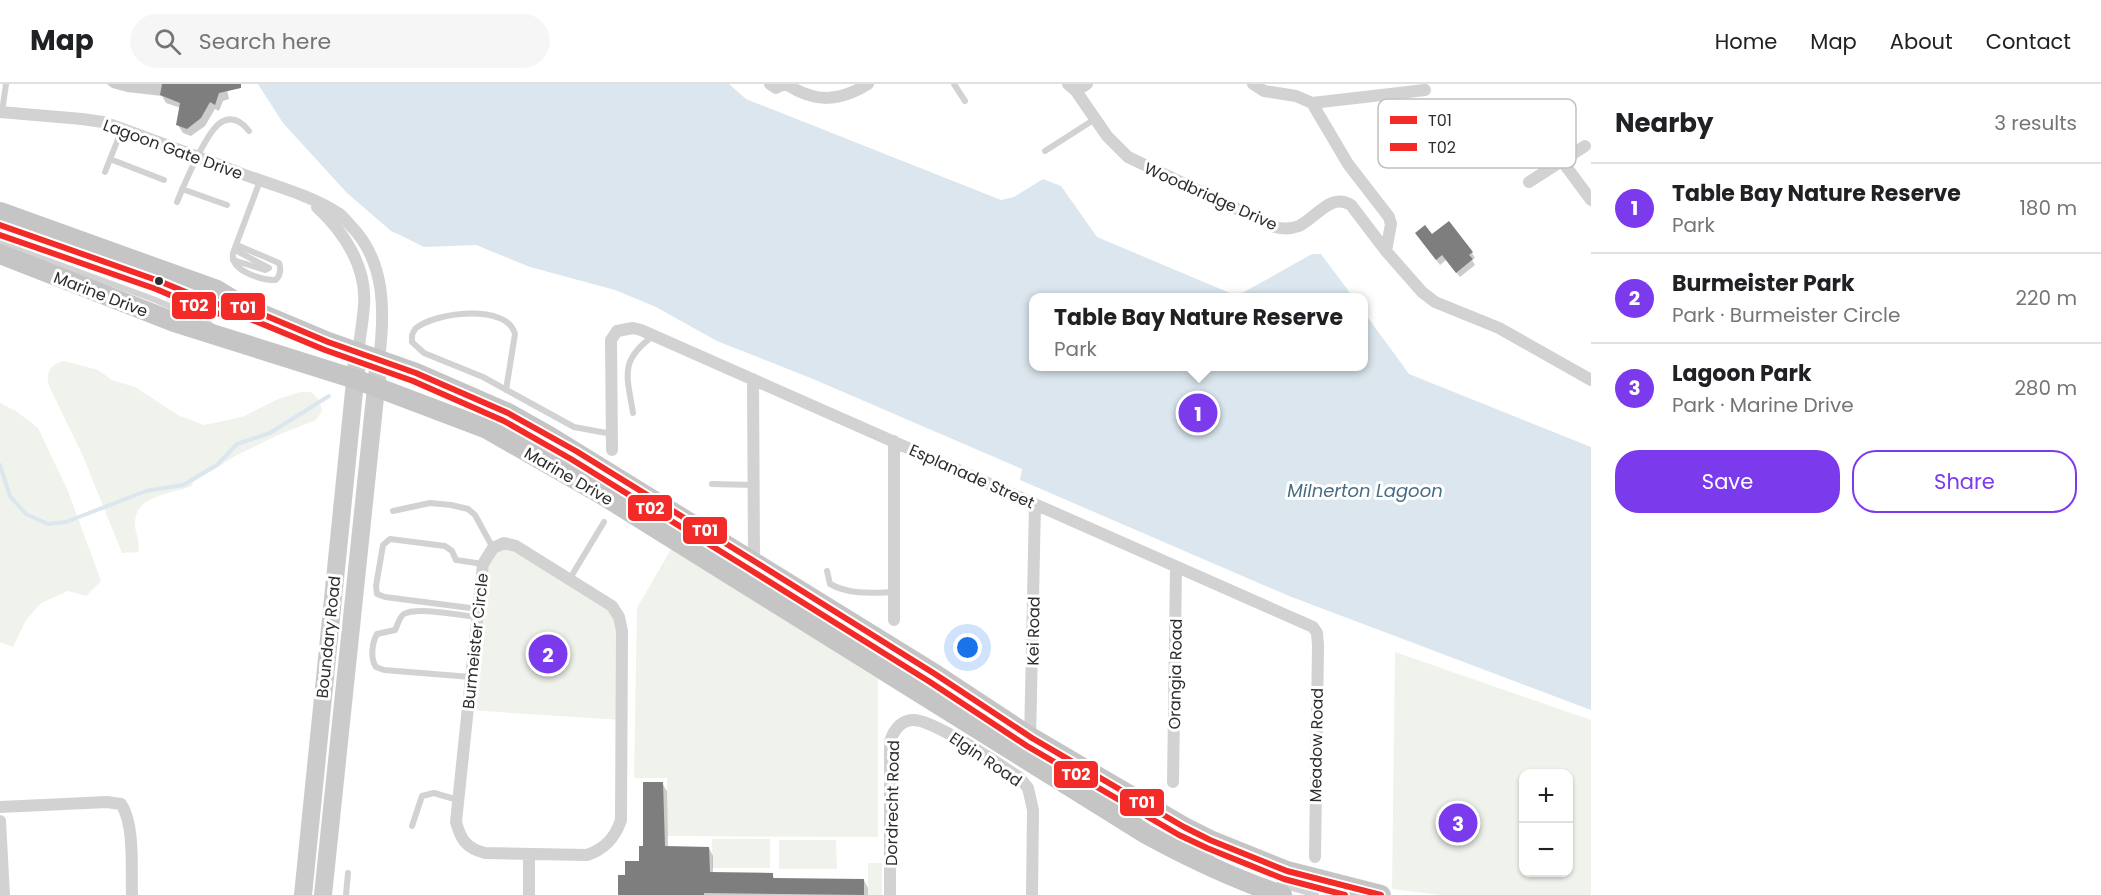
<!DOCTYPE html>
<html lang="en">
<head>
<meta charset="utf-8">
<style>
  :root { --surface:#fff; --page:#f6f6f6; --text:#202124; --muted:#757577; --line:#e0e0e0; --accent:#7c3aed }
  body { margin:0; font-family:Poppins,sans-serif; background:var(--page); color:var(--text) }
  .controls { position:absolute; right:18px; bottom:18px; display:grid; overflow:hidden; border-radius:12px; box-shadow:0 2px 4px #0004 }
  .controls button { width:54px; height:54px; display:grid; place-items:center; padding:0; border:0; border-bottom:2px solid var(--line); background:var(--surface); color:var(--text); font:30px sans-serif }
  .you { position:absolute; left:968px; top:564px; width:21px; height:21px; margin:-15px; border:4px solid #fff; border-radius:50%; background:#1a73e8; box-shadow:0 0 0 9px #1a73e833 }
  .badge { display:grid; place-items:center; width:39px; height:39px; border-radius:50%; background:var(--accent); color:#fff; font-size:20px; font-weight:700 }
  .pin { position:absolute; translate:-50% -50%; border:3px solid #fff; box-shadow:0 2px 6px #0006 }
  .popup { position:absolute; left:1029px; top:209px; width:339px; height:78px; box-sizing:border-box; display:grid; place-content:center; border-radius:12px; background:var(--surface); filter:drop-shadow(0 2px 4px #0005); font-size:20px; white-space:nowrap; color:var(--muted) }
  .popup b { font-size:22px; color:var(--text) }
  .popup::after { content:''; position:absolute; left:50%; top:100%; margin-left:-12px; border:12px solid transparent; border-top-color:var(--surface) }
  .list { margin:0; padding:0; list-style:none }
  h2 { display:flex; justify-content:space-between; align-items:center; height:78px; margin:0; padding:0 24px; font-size:26px }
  h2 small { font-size:20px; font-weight:400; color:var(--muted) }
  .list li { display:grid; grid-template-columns:39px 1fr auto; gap:18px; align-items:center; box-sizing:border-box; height:90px; padding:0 24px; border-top:2px solid var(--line) }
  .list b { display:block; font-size:22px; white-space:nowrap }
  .list p { margin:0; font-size:20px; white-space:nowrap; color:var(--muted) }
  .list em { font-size:20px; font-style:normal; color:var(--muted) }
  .actions { display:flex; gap:12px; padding:18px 24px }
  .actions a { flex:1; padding:14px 0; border:2px solid var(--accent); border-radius:24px; text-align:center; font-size:21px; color:var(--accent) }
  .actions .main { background:var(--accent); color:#fff }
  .icon { flex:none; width:33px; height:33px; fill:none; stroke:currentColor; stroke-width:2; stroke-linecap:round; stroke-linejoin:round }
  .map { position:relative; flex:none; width:1591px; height:811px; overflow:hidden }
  header { display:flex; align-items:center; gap:36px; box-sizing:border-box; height:84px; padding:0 30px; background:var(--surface); border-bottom:2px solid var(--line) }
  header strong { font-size:28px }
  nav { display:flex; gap:33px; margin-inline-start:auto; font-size:21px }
  .search { width:420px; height:54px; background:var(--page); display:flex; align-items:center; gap:15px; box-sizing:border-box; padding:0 21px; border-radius:33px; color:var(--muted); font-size:22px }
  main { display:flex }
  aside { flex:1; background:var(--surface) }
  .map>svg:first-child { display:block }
  .green { fill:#f0f3ec; fill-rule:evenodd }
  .water { fill:#dbe6ee }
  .shadow { fill:#0003 }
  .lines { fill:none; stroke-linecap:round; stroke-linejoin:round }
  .stream { stroke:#dbe6ee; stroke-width:4 }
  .building { fill:#7e7e7e }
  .service { stroke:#d2d2d2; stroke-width:6 }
  .minor { stroke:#d2d2d2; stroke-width:12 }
  .secondary { stroke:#cbcbcb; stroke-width:18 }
  .primary { stroke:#c5c5c5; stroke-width:20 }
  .bus-1-casing { stroke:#fff; stroke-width:10 }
  .bus-2-casing { stroke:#fff; stroke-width:10 }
  .bus-1 { stroke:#f22b29; stroke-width:6 }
  .bus-2 { stroke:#f22b29; stroke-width:6 }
  .bus-dot { fill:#2d2d2d; stroke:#fff; stroke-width:2 }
  .labels { text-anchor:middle; stroke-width:6; stroke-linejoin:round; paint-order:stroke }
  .street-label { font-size:16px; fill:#2d2d2d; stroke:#fff }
  .water-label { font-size:18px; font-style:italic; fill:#466d85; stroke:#fff }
  .key { fill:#fff; stroke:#c0c0c0; stroke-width:1.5 }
  .key-label { font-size:16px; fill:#2d2d2d }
  .line-badge { stroke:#fff; stroke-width:2 }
  .badge-label { font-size:16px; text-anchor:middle; font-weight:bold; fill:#fff }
</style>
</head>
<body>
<header>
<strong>Map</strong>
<div class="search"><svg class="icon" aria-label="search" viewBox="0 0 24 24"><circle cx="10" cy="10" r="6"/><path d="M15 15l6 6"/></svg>Search here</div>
<nav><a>Home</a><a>Map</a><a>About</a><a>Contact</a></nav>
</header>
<main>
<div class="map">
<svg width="1591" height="811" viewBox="0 0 1591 811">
  <rect width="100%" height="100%" fill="#fff"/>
  <path class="green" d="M64,277L98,286L112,296L135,303L178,331L204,341L242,333L278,315L300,308H311L319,316L322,327L316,336L278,351L237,371L193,398L192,402C172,410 134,411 135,440C135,450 141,458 138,468L122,469L83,372L49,302C45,289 50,280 64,277Z
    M0,319L16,327L38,344L68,407L101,497L86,512L68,507L41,519L26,536L13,563L0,558Z
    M504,459L619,533L622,636L467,626L483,480Z
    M671,465L878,595V753L667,752V694H634L637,524Z
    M1395,568L1591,636V811H1440L1392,805ZM1524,690H1568V788H1524Z
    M712,755H770V784H712Z
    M779,756H836L837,785H779Z
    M868,779H882V811H868Z"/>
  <path class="water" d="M258,0H729L746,15L1001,116L1014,113L1043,95L1061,102L1097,153L1237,212L1312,170H1321L1353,213L1033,214V282H1363V227L1409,290L1591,363V626L1289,512L1020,396L1022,385L813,295L717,257L656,223L615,206L530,183L476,161L424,163L398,150L391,147L347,109L283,39Z"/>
  <path class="shadow" d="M107,0H226L229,15L223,17L219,27L215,25L205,42L191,52L183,49L178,41L181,24L166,19L162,12L127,8L112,4Z
    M1432,152L1472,169L1475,174L1472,176L1475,181L1460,193L1446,176L1440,181L1420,155Z
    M662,699L667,707L668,764H709L713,772V790H772L775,796H864L868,804V811H620L627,793L641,778Z"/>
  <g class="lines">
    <path class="stream" d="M0,381L10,412L26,430L48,440L66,438L146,407L183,401L217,381L237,360L270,349L329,312"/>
  </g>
  <path class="building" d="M162,0H241V4L219,9L215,21L210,18L201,34L187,45L176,41L180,19L160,11Z
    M1449,137L1473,168L1469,171L1473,175L1456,189L1442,171L1436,176L1415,149L1425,141L1432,150Z
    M643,698H663L665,762L709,763L710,788L773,789V794L864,795V811L704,809V811H618V791H625V777H639V762H643Z"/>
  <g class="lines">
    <path class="service" d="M954,0L965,17
      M2,28L6,0
      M1045,67L1095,35
      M110,75L164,96
      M105,88L122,45
      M182,105L227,121
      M177,118C184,101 206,49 220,39C232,31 242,38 249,47
      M0,141L159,197L215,220L228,221
      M0,159L153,215L205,237L213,243
      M237,161L279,179C282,186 280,191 276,196C261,196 230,187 233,169L260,97
      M233,176L265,186L269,184L235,166
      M506,306L515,250C507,219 434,228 415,245L412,251V258L424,269L483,293L574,343L612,350
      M633,329C627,291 619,277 653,252
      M502,343L603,398L1140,735
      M712,400L753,401
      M393,427L430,419L451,421L468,425L475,431L493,464
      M827,487L830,500C850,511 872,509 894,508
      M569,496L604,438
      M478,525L385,513L377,510L376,502L383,461L390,455L445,462L452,467L456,476L483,480
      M471,593L384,586L376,583C370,574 372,559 377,550L395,546C398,541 399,533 404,530C417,522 462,532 477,533
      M412,742L422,712L434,709L458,716
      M1172,753L1212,772
      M1279,800L1316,811
      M346,811L348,789"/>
    <path class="minor" d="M770,0L776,4L784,0
      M786,0C815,19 839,18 868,0
      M1068,0L1076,7L1107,52L1128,73L1275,143C1283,145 1291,145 1299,142C1316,134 1331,108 1351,121L1386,167L1422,208L1435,218L1499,244L1591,296
      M1253,0L1264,7L1296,12L1312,19
      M1076,7L1087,0
      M0,28L82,35L103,38C151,55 198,73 245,91C275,102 310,111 338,129C343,132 347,138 351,142C386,178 385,229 379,275
      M1562,77L1591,116
      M1529,98L1585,62
      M317,123C344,148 367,183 364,221C363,237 360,253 358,268
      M1386,167L1391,140L1389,133L1348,80L1312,19L1425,6
      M753,295L754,477
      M894,357V536
      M612,366L611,256L617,247L633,244L641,246L1313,543L1317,549L1318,561L1315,773
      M504,459L516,462L612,522L619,533L622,547L621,736C615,754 605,765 587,771L485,769C466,764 461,756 456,738L483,480L493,464Z
      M1030,658L1035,420
      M1173,698L1176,483
      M0,723L107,718L121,720C135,740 131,786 132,811
      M0,737L4,811
      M529,811V771
      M890,811V657C894,646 900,637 912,636C932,634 1000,681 1019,693L1028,704L1033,726L1032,811"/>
    <path class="secondary" d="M303,811L358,268
      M323,811L379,275"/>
    <path class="primary" d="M0,128L217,206L245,223L328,258L416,289L508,329L549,352L935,590L1032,654L1184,743L1210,756L1287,787L1381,811
      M0,170L174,238L355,295L487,345L601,410L1146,750C1190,774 1234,795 1282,811"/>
    <defs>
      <path id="bus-1" d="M0,141L159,197L215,220L245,223L328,258L416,289L508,329L576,367L754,477L935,590L1032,654L1184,743L1210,756L1287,787L1381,811"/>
      <path id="bus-2" d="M0,151L156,205L212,229L243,232L325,266L413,297L504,337L571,375L749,485L930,598L1027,662L1179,751L1207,764L1284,795L1345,811"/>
    </defs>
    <use href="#bus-1" class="bus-1-casing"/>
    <use href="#bus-2" class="bus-2-casing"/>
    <use href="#bus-1" class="bus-1"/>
    <use href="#bus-2" class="bus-2"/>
  </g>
  <circle class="bus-dot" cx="159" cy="197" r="5"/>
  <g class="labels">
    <g class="street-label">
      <text transform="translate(173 65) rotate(20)" y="6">Lagoon Gate Drive</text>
      <text transform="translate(1211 112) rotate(24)" y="6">Woodbridge Drive</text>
      <text transform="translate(101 210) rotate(21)" y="6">Marine Drive</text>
      <text transform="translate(569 392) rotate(30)" y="6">Marine Drive</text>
      <text transform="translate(972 392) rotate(24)" y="6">Esplanade Street</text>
      <text transform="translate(1033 547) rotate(-89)" y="6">Kei Road</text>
      <text transform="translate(328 553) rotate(-84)" y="6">Boundary Road</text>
      <text transform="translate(475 557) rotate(-84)" y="6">Burmeister Circle</text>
      <text transform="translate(1175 590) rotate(-89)" y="6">Orangia Road</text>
      <text transform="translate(1316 661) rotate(-89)" y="6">Meadow Road</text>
      <text transform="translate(986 675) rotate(34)" y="6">Elgin Road</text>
      <text transform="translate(892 719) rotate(-89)" y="6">Dordrecht Road</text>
    </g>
    <g class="water-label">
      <text x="1365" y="413">Milnerton Lagoon</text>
    </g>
  </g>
  <rect x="1378" y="15" width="198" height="69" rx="9" class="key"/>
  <rect x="1390" y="32" width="27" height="8" fill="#f22b29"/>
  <rect x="1390" y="59" width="27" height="8" fill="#f22b29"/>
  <g class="key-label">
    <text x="1428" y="42">T01</text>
    <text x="1428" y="69">T02</text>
  </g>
  <g class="line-badge">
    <rect x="171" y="207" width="46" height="29" rx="6" fill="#f22b29"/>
    <rect x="220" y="208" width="46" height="29" rx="6" fill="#f22b29"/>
    <rect x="627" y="410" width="46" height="28" rx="6" fill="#f22b29"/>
    <rect x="682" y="432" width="46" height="29" rx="6" fill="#f22b29"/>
    <rect x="1053" y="676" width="46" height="29" rx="6" fill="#f22b29"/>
    <rect x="1119" y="704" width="46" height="29" rx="6" fill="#f22b29"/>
  </g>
  <g class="badge-label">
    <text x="194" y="227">T02</text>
    <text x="243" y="229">T01</text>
    <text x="650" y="430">T02</text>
    <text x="705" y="452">T01</text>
    <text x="1076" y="696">T02</text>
    <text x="1142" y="724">T01</text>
  </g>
</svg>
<div class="controls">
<button>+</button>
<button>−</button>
</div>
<div class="you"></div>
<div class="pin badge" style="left:1198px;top:329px">1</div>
<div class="popup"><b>Table Bay Nature Reserve</b>Park</div>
<div class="pin badge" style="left:548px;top:570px">2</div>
<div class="pin badge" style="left:1458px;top:739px">3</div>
</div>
<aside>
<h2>Nearby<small>3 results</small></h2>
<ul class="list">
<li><span class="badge">1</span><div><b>Table Bay Nature Reserve</b><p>Park</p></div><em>180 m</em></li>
<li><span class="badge">2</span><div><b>Burmeister Park</b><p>Park · Burmeister Circle</p></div><em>220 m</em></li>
<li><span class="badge">3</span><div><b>Lagoon Park</b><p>Park · Marine Drive</p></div><em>280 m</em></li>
</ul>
<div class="actions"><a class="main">Save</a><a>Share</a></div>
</aside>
</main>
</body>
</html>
